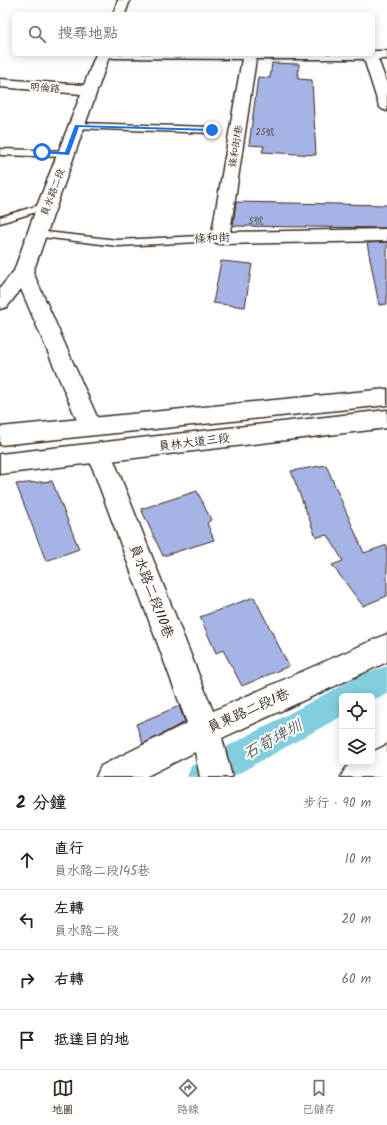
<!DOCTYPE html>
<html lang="zh-TW">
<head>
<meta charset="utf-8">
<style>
  :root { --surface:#fff; --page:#f6f6f6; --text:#222; --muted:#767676; --line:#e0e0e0; --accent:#3b2a1e }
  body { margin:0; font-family:Kalam,"LXGW WenKai TC",sans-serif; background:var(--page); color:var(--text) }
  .controls { position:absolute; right:12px; bottom:12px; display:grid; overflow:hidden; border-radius:6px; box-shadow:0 2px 10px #0003 }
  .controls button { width:36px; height:36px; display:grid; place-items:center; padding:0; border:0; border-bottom:1px solid var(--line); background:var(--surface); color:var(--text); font:20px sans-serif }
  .stop { position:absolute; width:12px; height:12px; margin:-9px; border:3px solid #1a73e8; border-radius:50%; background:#fff }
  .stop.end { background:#1a73e8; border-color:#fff; box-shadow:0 1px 4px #0008 }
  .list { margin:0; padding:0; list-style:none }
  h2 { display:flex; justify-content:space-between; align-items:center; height:52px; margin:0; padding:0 16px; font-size:17px }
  h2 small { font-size:13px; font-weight:400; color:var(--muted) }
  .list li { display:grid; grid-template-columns:26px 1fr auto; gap:12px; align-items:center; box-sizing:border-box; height:60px; padding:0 16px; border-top:1px solid var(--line) }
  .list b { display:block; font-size:15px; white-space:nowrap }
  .list p { margin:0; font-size:13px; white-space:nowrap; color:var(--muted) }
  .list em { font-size:13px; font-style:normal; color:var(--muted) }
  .icon { flex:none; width:22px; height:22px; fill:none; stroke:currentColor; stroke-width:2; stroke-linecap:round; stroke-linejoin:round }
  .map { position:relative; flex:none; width:387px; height:777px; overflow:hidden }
  .search { position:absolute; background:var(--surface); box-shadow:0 2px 10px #0003; left:12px; right:12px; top:12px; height:44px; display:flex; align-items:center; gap:10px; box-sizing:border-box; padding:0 14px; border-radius:6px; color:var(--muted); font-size:15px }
  .sheet { height:292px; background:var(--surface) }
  nav { display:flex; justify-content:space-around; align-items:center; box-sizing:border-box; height:56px; border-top:1px solid var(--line); background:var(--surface); font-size:11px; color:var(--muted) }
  nav a { display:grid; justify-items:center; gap:2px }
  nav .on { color:var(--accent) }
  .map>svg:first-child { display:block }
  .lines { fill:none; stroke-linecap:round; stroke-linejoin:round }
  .canal { fill:#81cedf; fill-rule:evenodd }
  .building { fill:#a5b4e4; stroke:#3b2a1e }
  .service-casing { stroke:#3b2a1e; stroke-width:3 }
  .minor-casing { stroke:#3b2a1e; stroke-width:3 }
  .tertiary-casing { stroke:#3b2a1e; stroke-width:3 }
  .service { fill:#fff; fill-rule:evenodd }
  .minor { fill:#fff; fill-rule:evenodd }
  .tertiary { fill:#fff; fill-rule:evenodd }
  .route { fill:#1a73e8 }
  .labels { text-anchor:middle; stroke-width:4; stroke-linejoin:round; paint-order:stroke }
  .far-number-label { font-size:9px; fill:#564c50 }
  .far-street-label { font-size:10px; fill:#3b2a1e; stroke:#fff }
  .number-label { font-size:10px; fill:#564c50 }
  .street-label { font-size:12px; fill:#3b2a1e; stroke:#fff }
  .near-street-label { font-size:14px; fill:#3b2a1e; stroke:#fff }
  .near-water-label { font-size:16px; font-style:italic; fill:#505b58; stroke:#fff }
</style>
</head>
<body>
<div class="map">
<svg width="387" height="777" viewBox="0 0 387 777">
  <rect width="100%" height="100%" fill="#fff"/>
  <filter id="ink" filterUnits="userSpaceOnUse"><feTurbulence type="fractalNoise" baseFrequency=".025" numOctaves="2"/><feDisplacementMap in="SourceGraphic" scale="8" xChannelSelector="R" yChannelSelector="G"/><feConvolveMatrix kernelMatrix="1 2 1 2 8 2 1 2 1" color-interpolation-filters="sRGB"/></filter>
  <g filter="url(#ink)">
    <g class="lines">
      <path class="canal" d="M387,666V694L372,700V696H342V716L232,777H187L191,766L359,676Z"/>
    </g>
    <path class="building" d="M272,63L299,64L298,79L312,80L316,155L262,152L264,146L249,145L258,77L270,78Z
      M236,202L387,205V228L233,226Z
      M387,242V304L379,305L367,243Z
      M221,261L252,264L245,307L213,303Z
      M326,465L364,553L387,545V596L363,606L332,565L343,561L328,535L316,537L291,471Z
      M52,481L79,549L46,561L16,484Z
      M197,491L211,520L207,523L214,540L163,556L141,509Z
      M254,597L289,666L242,686L223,650L216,653L200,617Z
      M179,706L185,722L143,744L136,724Z"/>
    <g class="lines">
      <defs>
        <path id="service" d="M77,123L212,127L216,130L212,133L74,128L73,126L74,124Z
          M0,149L67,151L71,154L67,157L0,155Z
          M46,203L51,206L49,208L0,223V217Z
          M37,231L118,240L220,235L225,238L220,241L118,246L33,236L32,234L33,232Z"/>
        <path id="minor" d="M118,0H130L125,14H113Z
          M373,51H387V59H378L387,84V111L382,109L379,106L364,59H256L230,232L387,229V241L220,244L214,242L211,238L242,59L114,58L109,57L33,272L101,426L98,432L90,435L82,432L21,289L7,307L0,309V288L14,271L37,206L81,94L0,87V79L84,85L96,54H373Z
          M99,444L107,446L111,453L213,711L387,634V662L222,738L232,777H200L195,752L145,777H96L101,766L187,723L87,453L91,446Z
          M387,745V777H341C349,759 354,762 372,762V752Z"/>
        <path id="tertiary" d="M387,389V405L0,445V427Z
          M387,410V428L0,474V454Z"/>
      </defs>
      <use href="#service" class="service-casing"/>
      <use href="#minor" class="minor-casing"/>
      <use href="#tertiary" class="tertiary-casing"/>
      <use href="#service" class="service"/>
      <use href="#minor" class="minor"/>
      <use href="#tertiary" class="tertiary"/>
    </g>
  </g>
  <path class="route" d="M75,125L212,129L214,130L212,131L79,127L69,155L40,153L42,151L65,152Z"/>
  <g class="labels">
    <g class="far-number-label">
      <text x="265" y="135">25號</text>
    </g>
    <g class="far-street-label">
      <text transform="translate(45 87) rotate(5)" y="4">明倫路</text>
      <text transform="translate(235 146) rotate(-81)" y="4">條和街1巷</text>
      <text transform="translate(52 192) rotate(-69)" y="4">員水路二段</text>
    </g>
    <g class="number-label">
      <text x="256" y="224">5號</text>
    </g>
    <g class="street-label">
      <text transform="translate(212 238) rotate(-3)" y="4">條和街</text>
      <text transform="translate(194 442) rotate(-7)" y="4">員林大道三段</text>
    </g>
    <g class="near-street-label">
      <text transform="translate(152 591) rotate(69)" y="5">員水路二段110巷</text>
      <text transform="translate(248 710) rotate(-24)" y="5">員東路二段1巷</text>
    </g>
    <g class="near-water-label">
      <text transform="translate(272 739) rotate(-29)" y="6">石筍埤圳</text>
    </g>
  </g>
</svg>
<div class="controls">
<button><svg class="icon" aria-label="locate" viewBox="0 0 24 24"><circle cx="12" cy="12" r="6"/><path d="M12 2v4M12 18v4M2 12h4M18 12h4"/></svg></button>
<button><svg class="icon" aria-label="layers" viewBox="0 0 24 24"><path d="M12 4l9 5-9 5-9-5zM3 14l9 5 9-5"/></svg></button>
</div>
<div class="stop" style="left:42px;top:152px"></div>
<div class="stop end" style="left:212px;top:130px"></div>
<div class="search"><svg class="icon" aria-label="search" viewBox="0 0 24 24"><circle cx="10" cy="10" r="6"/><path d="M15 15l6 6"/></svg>搜尋地點</div>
</div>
<section class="sheet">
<h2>2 分鐘<small>步行 · 90 m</small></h2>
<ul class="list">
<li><svg class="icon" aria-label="ahead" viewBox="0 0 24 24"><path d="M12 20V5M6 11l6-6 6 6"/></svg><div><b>直行</b><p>員水路二段145巷</p></div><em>10 m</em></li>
<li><svg class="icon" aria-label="left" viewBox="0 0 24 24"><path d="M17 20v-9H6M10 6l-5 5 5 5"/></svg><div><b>左轉</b><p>員水路二段</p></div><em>20 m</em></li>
<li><svg class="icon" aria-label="right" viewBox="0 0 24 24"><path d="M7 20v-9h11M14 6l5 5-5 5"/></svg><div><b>右轉</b></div><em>60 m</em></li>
<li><svg class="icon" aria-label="arrive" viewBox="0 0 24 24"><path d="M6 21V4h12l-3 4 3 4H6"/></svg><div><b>抵達目的地</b></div></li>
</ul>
</section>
<nav>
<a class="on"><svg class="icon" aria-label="map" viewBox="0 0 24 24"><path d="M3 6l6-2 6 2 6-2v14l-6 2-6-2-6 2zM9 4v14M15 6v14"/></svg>地圖</a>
<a><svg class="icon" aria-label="directions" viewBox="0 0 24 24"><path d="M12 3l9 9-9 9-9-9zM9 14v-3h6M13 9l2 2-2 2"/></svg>路線</a>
<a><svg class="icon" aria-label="saved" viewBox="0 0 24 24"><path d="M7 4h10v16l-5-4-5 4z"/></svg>已儲存</a>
</nav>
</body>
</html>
